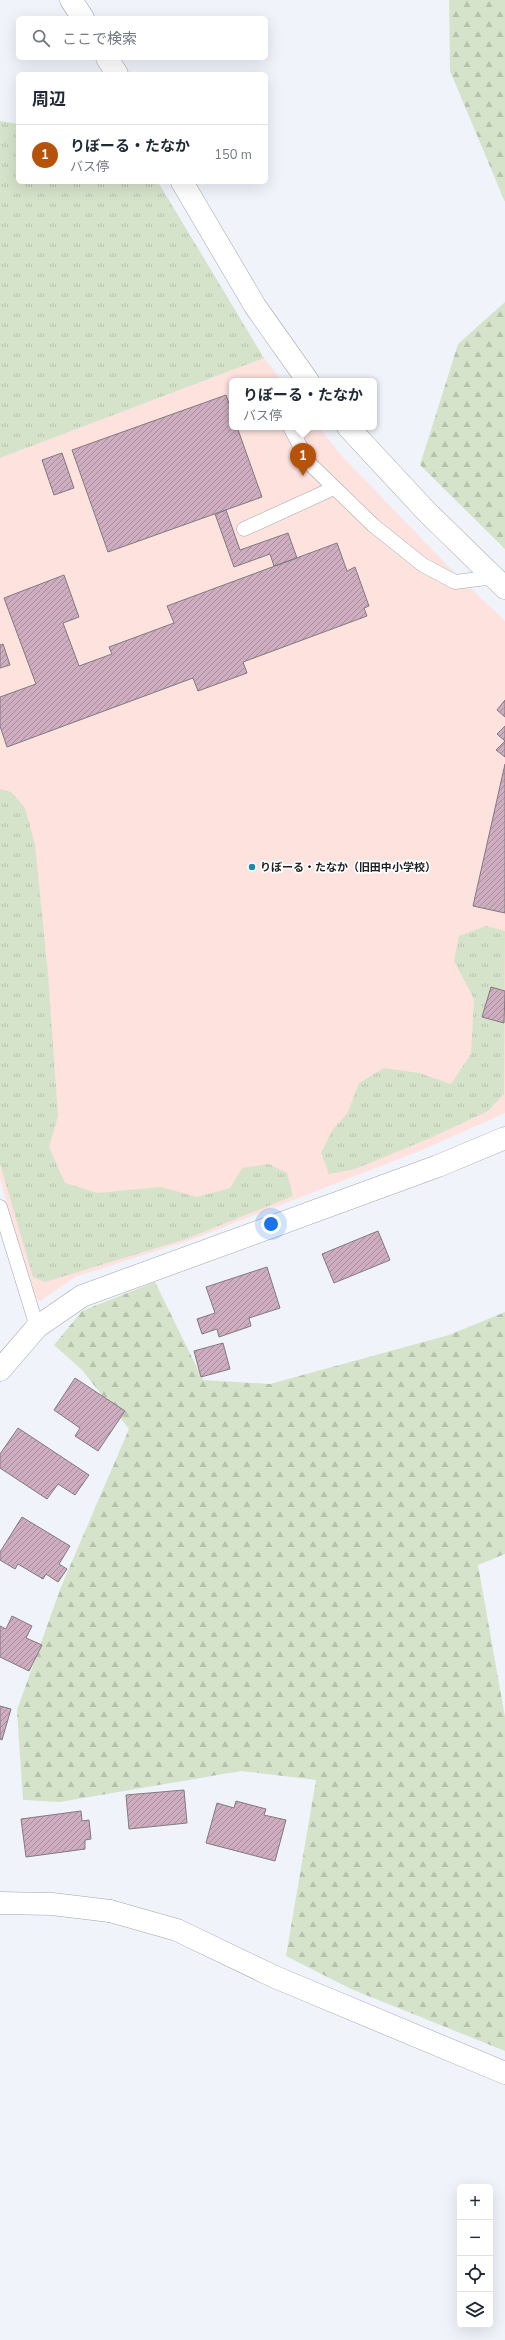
<!DOCTYPE html>
<html lang="ja">
<head>
<meta charset="utf-8">
<style>
  :root { --surface:#fff; --page:#f6f6f7; --text:#1f2937; --muted:#747a83; --line:#e0e1e3; --accent:#b45309 }
  body { margin:0; font-family:"Nunito Sans","Noto Sans JP",sans-serif; background:var(--page); color:var(--text) }
  .controls { position:absolute; right:12px; bottom:12px; display:grid; overflow:hidden; border-radius:6px; box-shadow:0 4px 16px #0002 }
  .controls button { width:36px; height:36px; display:grid; place-items:center; padding:0; border:0; border-bottom:1px solid var(--line); background:var(--surface); color:var(--text); font:20px sans-serif }
  .you { position:absolute; left:271px; top:1224px; width:14px; height:14px; margin:-10px; border:3px solid #fff; border-radius:50%; background:#1a73e8; box-shadow:0 0 0 6px #1a73e833 }
  .badge { display:grid; place-items:center; width:26px; height:26px; border-radius:50%; background:var(--accent); color:#fff; font-size:13px; font-weight:700 }
  .pin { position:absolute; translate:-50% -33px; filter:drop-shadow(0 1px 2px #0008) }
  .pin::after { content:''; position:absolute; top:21px; width:14px; height:12px; background:inherit; clip-path:polygon(0 0,100% 0,50% 100%) }
  .popup { position:absolute; left:229px; top:378px; width:148px; height:52px; box-sizing:border-box; display:grid; place-content:center; border-radius:6px; background:var(--surface); filter:drop-shadow(0 1px 3px #0005); font-size:13px; white-space:nowrap; color:var(--muted) }
  .popup b { font-size:15px; color:var(--text) }
  .popup::after { content:''; position:absolute; left:50%; top:100%; margin-left:-8px; border:8px solid transparent; border-top-color:var(--surface) }
  .list { margin:0; padding:0; list-style:none }
  h2 { display:flex; justify-content:space-between; align-items:center; height:52px; margin:0; padding:0 16px; font-size:17px }
  h2 small { font-size:13px; font-weight:400; color:var(--muted) }
  .list li { display:grid; grid-template-columns:26px 1fr auto; gap:12px; align-items:center; box-sizing:border-box; height:60px; padding:0 16px; border-top:1px solid var(--line) }
  .list b { display:block; font-size:15px; white-space:nowrap }
  .list p { margin:0; font-size:13px; white-space:nowrap; color:var(--muted) }
  .list em { font-size:13px; font-style:normal; color:var(--muted) }
  .icon { flex:none; width:22px; height:22px; fill:none; stroke:currentColor; stroke-width:2; stroke-linecap:round; stroke-linejoin:round }
  .map { position:relative; flex:none; width:505px; height:2340px; overflow:hidden }
  .search { position:absolute; background:var(--surface); box-shadow:0 4px 16px #0002; left:16px; top:16px; width:252px; height:44px; display:flex; align-items:center; gap:10px; box-sizing:border-box; padding:0 14px; border-radius:6px; color:var(--muted); font-size:15px }
  .panel { position:absolute; background:var(--surface); box-shadow:0 4px 16px #0002; left:16px; top:72px; width:252px; height:112px; border-radius:6px }
  .map>svg:first-child { display:block }
  .education { fill:#fde2de }
  .grass { fill:url(#grass-tufts) }
  .forest { fill:url(#forest-firs) }
  .building { fill:url(#building-hatch); stroke:#817a7e }
  .lines { fill:none; stroke-linecap:round; stroke-linejoin:round }
  .service-casing { stroke:#a2a5ab; stroke-width:15 }
  .minor-casing { stroke:#a2a5ab; stroke-width:23 }
  .tertiary-casing { stroke:#a2a5ab; stroke-width:23 }
  .service { stroke:#fff; stroke-width:14 }
  .minor { stroke:#fff; stroke-width:22 }
  .tertiary { stroke:#fff; stroke-width:22 }
  .poi-dot { fill:#158bae; stroke:#fff; stroke-width:1.5 }
  .labels { text-anchor:middle; stroke-width:3.5; stroke-linejoin:round; paint-order:stroke }
  .poi-label { font-size:11px; font-weight:bold; fill:#212224; stroke:#fff; text-anchor:start }
</style>
</head>
<body>
<div class="map">
<svg width="505" height="2340" viewBox="0 0 505 2340">
  <defs>
    <pattern id="grass-tufts" width="24" height="20" patternUnits="userSpaceOnUse"><rect width="24" height="20" fill="#d6e3cb"/><path d="M3 7l-1-3M5 7V3M7 7l1-3M15 17l-1-3M17 17v-4M19 17l1-3" fill="none" stroke="#b7c2ae"/></pattern>
    <pattern id="forest-firs" width="22" height="20" patternUnits="userSpaceOnUse"><rect width="22" height="20" fill="#d6e3cb"/><path d="M5 1l3.5 6h-7zM16 11l3.5 6h-7z" fill="#b7c2ae"/></pattern>
    <pattern id="building-hatch" width="6" height="6" patternUnits="userSpaceOnUse"><rect width="6" height="6" fill="#cfadc0"/><path d="M-1 1l2-2M0 6l6-6M5 7l2-2" fill="none" stroke="#a88c9c"/></pattern>
  </defs>
  <rect width="100%" height="100%" fill="#f0f3fa"/>
  <path class="education" d="M264,358L282,381H232V427H319L341,455L456,574L505,621V1113L422,1150L193,1239L75,1277L40,1301L32,1296L0,1178V458Z"/>
  <path class="grass" d="M0,121L18,124V182H158L264,358L0,458Z
    M0,789L11,792L25,808L35,844L48,974L58,1116L49,1147L65,1183L97,1193L161,1187L197,1197L230,1188L242,1168L269,1164L287,1173L293,1196L186,1239L45,1282L33,1277L0,1164Z
    M486,926L505,931L504,1094L488,1111L428,1139L355,1169L329,1174L321,1153L333,1129L347,1114L359,1083L384,1068L419,1073L451,1084L471,1054L474,999L454,961L459,936Z"/>
  <path class="forest" d="M449,0H505V202L450,71Z
    M505,302V549L420,465L458,344Z
    M155,1282L203,1380L270,1384L449,1335L505,1312V1554L478,1565L505,1717V2051L351,1989L286,1956L316,1780L241,1771L60,1802L23,1800L17,1710L61,1587L129,1429L82,1370L54,1345L82,1311Z"/>
  <path class="building" d="M226,395L232,412V427H237L262,497L108,552L72,450Z
    M62,453L74,488L54,495L42,460Z
    M226,510L240,550L288,533L297,558L274,566L270,554L234,567L215,514Z
    M337,543L347,571L355,567L369,606L364,608L367,616L243,662L247,673L198,691L193,678L7,747L0,726V697L36,684L4,598L64,575L79,617L63,623L79,666L112,654L109,647L174,623L167,606Z
    M3,644L10,665L0,668V645Z
    M505,700V717L497,710Z
    M505,726V757L496,750L505,741L497,734Z
    M505,764V913L473,906Z
    M491,987L505,991L504,1023L482,1017Z
    M378,1231L390,1260L334,1283L322,1254Z
    M267,1267L280,1308L249,1318L251,1326L219,1337L217,1329L202,1334L197,1319L215,1313L206,1287Z
    M223,1343L230,1369L201,1377L194,1351Z
    M75,1378L125,1411L98,1451L75,1436L80,1428L54,1410Z
    M18,1428L89,1475L75,1495L58,1484L47,1499L0,1468V1454Z
    M22,1517L70,1546L59,1564L67,1569L58,1582L46,1574L43,1579L18,1564L15,1569L0,1560V1552Z
    M12,1616L32,1626L26,1638L42,1645L29,1671L0,1657V1626L6,1629Z
    M0,1706L11,1709L2,1740L0,1739Z
    M184,1790L187,1823L129,1829L126,1795Z
    M236,1801L266,1809L264,1815L286,1820L275,1861L206,1843L217,1803L234,1808Z
    M81,1811L82,1821L89,1820L91,1839L85,1840V1849L26,1857L21,1819Z"/>
  <g class="lines">
    <defs>
      <path id="service" d="M290,427L309,463L373,525L423,565L455,582L494,577
        M244,529L334,488
        M0,1207L37,1327"/>
      <path id="minor" d="M110,1911L177,1930L275,1977L505,2073"/>
      <path id="tertiary" d="M71,0L83,18
        M107,58L117,74
        M182,182L255,306L308,381
        M348,427L426,511L505,588
        M0,1370L37,1327L82,1296L438,1166L505,1138
        M0,1903L52,1904L110,1911"/>
    </defs>
    <use href="#service" class="service-casing"/>
    <use href="#minor" class="minor-casing"/>
    <use href="#tertiary" class="tertiary-casing"/>
    <use href="#service" class="service"/>
    <use href="#minor" class="minor"/>
    <use href="#tertiary" class="tertiary"/>
  </g>
  <circle class="poi-dot" cx="252" cy="867" r="4"/>
  <g class="labels">
    <g class="poi-label">
      <text x="260" y="871">りぼーる・たなか（旧田中小学校）</text>
    </g>
  </g>
</svg>
<div class="controls">
<button>+</button>
<button>−</button>
<button><svg class="icon" aria-label="locate" viewBox="0 0 24 24"><circle cx="12" cy="12" r="6"/><path d="M12 2v4M12 18v4M2 12h4M18 12h4"/></svg></button>
<button><svg class="icon" aria-label="layers" viewBox="0 0 24 24"><path d="M12 4l9 5-9 5-9-5zM3 14l9 5 9-5"/></svg></button>
</div>
<div class="you"></div>
<div class="pin badge" style="left:303px;top:476px">1</div>
<div class="popup"><b>りぼーる・たなか</b>バス停</div>
<div class="search"><svg class="icon" aria-label="search" viewBox="0 0 24 24"><circle cx="10" cy="10" r="6"/><path d="M15 15l6 6"/></svg>ここで検索</div>
<section class="panel">
<h2>周辺<small></small></h2>
<ul class="list">
<li><span class="badge">1</span><div><b>りぼーる・たなか</b><p>バス停</p></div><em>150 m</em></li>
</ul>
</section>
</div>
</body>
</html>
